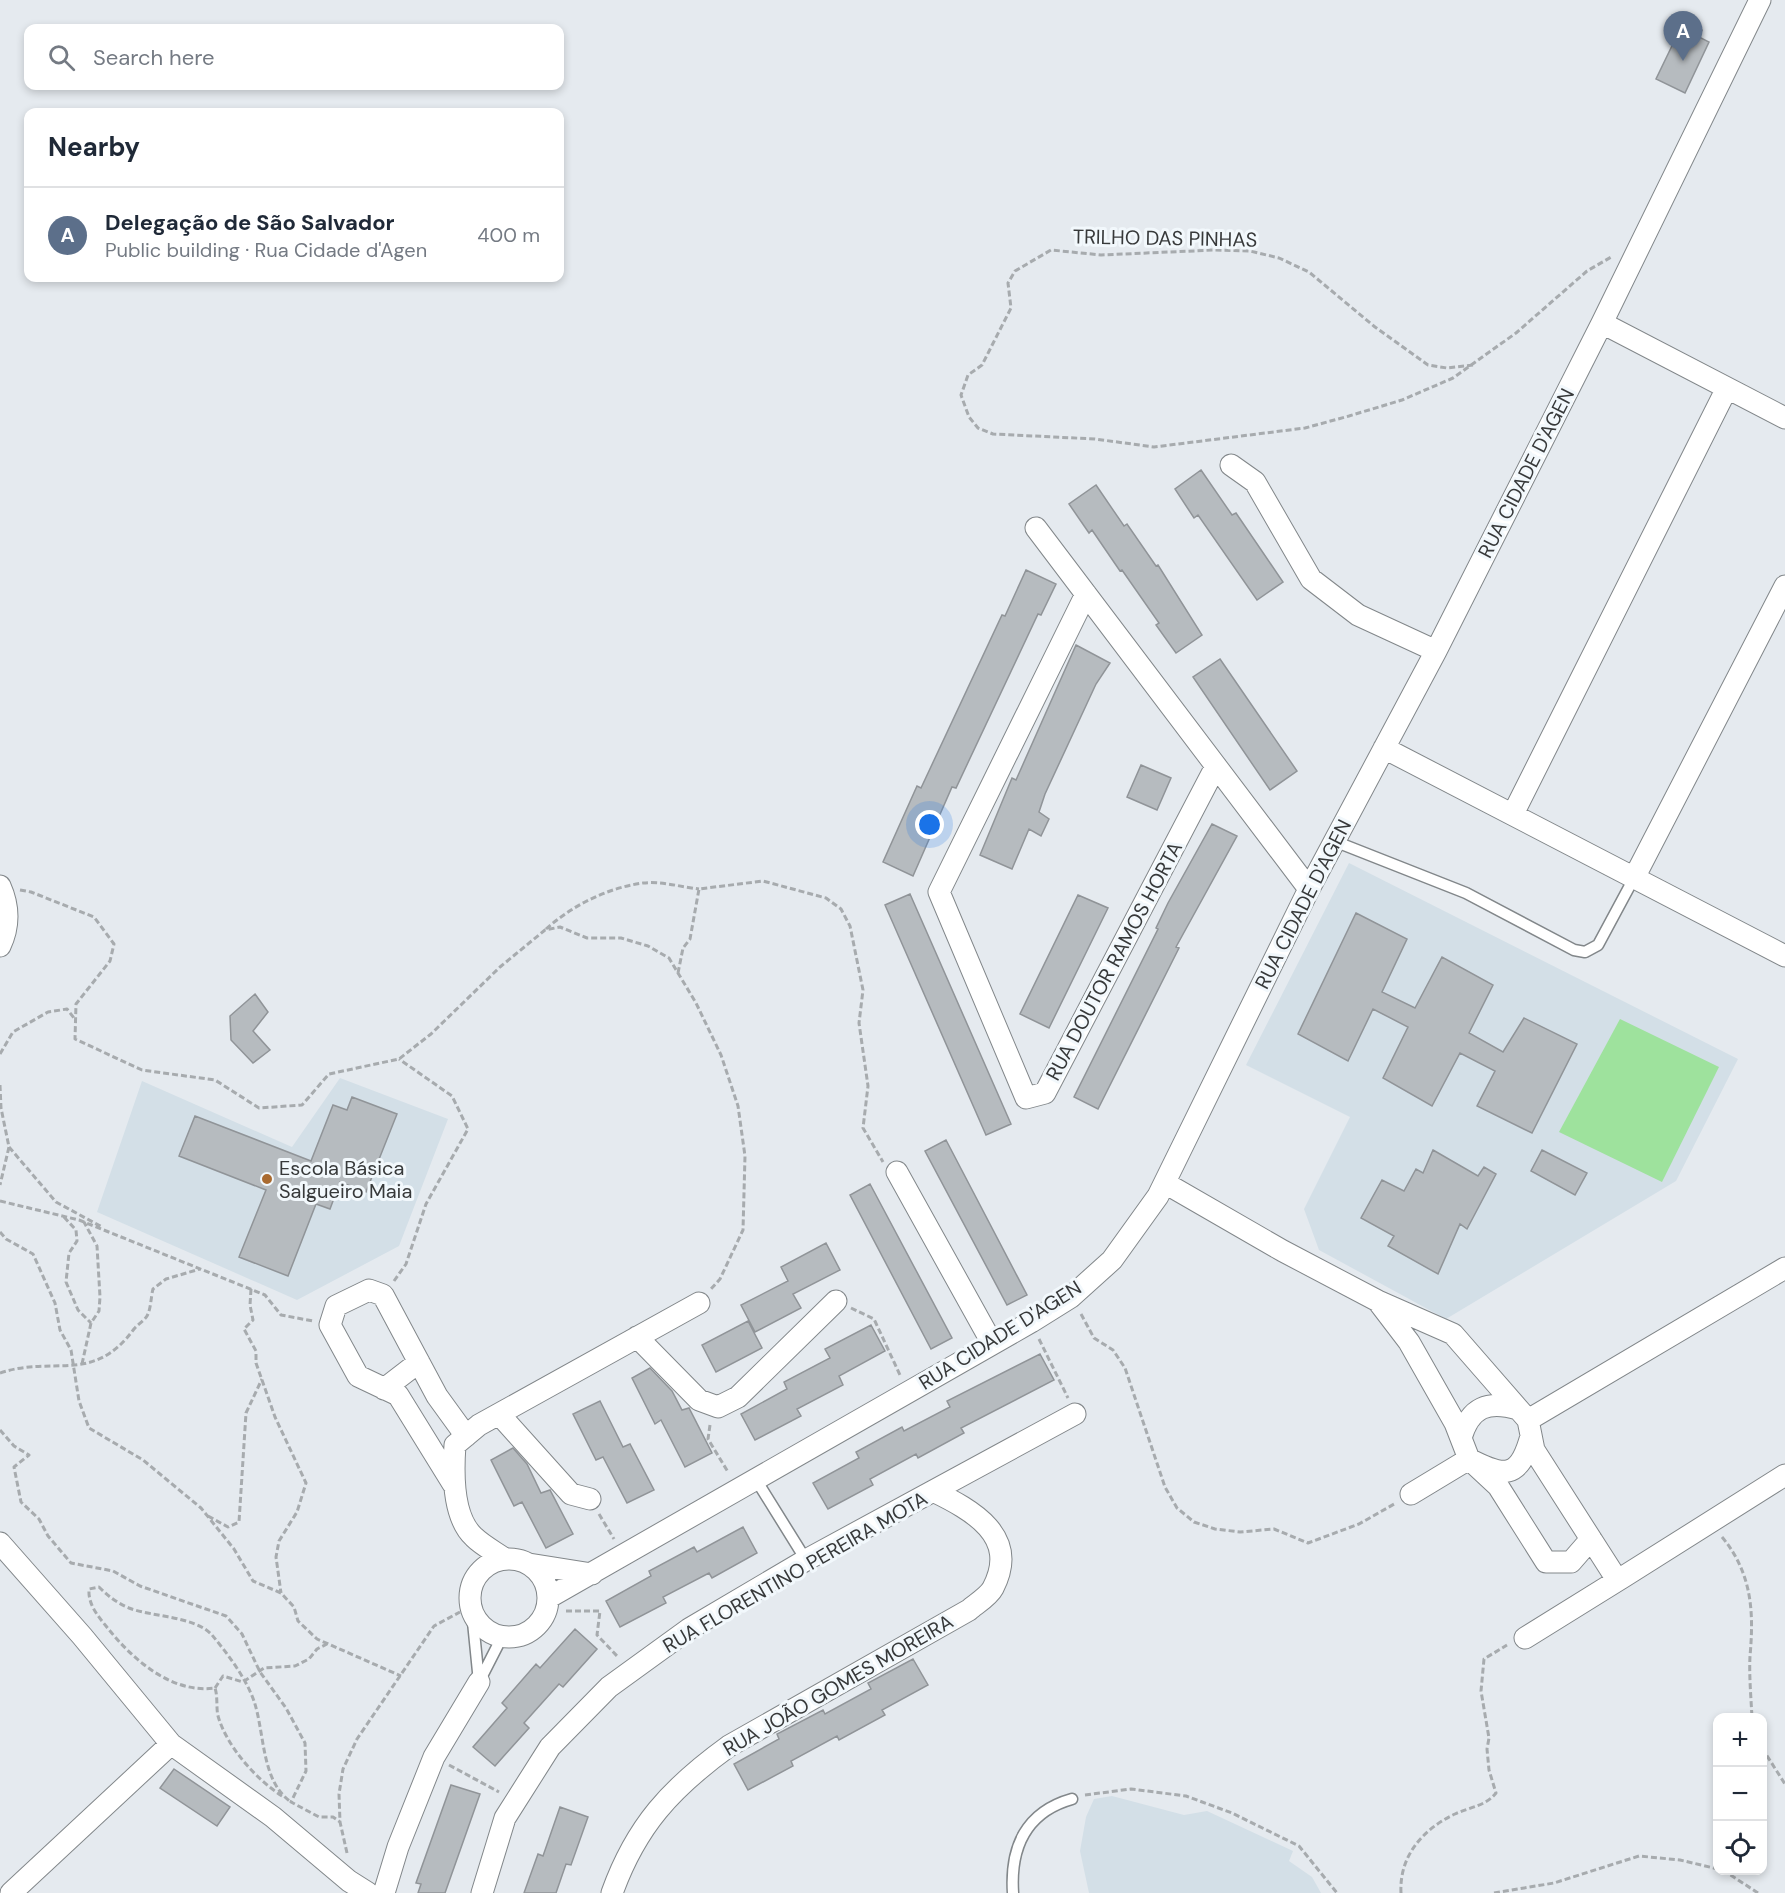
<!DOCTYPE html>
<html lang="en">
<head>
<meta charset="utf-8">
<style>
  :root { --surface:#fff; --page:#f2f2f3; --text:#1f2937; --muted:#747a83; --line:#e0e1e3; --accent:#b45309 }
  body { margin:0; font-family:"DM Sans",sans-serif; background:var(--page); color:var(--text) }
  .controls { position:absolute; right:18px; bottom:18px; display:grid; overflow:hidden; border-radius:12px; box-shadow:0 3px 9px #0003 }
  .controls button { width:54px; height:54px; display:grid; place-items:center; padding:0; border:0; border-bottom:2px solid var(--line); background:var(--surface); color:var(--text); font:30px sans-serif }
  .you { position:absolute; left:930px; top:825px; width:21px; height:21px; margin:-15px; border:4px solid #fff; border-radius:50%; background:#1a73e8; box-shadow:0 0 0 9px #1a73e833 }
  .badge { display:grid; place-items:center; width:39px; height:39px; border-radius:50%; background:var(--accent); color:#fff; font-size:20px; font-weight:700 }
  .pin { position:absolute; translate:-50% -50px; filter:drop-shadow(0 2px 3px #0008) }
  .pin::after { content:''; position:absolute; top:32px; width:21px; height:18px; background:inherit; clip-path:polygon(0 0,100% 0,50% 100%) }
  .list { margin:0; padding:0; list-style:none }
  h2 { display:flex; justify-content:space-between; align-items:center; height:78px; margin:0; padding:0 24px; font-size:26px }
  h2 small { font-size:20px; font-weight:400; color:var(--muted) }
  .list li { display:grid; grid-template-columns:39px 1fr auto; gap:18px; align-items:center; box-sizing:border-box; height:96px; padding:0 24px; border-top:2px solid var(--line) }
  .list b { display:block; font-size:22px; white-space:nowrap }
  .list p { margin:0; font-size:20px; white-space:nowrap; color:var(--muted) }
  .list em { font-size:20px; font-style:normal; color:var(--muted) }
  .icon { flex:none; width:33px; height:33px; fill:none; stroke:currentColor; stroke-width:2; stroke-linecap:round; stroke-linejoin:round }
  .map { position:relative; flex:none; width:1785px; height:1893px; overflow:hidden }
  .search { position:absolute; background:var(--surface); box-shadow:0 3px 9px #0003; left:24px; top:24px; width:540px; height:66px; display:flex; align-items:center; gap:15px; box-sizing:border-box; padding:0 21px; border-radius:12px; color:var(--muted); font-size:22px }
  .panel { position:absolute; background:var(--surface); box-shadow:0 3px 9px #0003; left:24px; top:108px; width:540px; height:174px; border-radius:12px }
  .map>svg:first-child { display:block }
  .built { fill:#d3dfe7 }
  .green { fill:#9ee29d }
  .building { fill:#b6bbbf; stroke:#909498; stroke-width:1.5 }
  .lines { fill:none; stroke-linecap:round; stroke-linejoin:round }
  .service-casing { stroke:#82878a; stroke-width:13 }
  .minor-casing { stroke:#82878a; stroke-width:23 }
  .path { stroke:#a7abae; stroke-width:3; stroke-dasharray:6 3; stroke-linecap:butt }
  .service { stroke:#fff; stroke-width:10 }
  .minor { stroke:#fff; stroke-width:21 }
  .poi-dot { fill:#a96a30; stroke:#f2f8fc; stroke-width:2 }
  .labels { text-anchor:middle; stroke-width:6; stroke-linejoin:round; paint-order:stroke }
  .street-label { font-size:20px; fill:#37393a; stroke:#f2f8fc }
  .poi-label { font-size:20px; fill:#37393a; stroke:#f2f8fc; text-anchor:start }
</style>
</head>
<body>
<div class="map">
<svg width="1785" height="1893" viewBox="0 0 1785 1893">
  <rect width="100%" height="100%" fill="#e5eaef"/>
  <path class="built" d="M1349,863L1738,1059L1676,1181L1446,1319L1319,1250L1304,1209L1350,1117L1246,1065Z
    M340,1078L448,1119L399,1246L297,1300L97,1212L142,1081L292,1147Z
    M1112,1796L1184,1815L1207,1811L1293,1851L1289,1861L1312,1877L1321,1893H1089L1080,1851L1086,1817L1094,1799Z"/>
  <path class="green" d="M1620,1019L1719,1067L1662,1182L1559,1132Z"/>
  <path class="building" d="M1684,21L1702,30L1699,37L1709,42L1685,93L1656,79Z
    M1201,470L1232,515L1236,513L1283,582L1257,600L1198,515L1194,518L1175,489Z
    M1096,485L1124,526L1127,524L1156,566L1158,565L1202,635L1176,653L1156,625L1159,623L1122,570L1120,571L1092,530L1089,533L1069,504Z
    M1026,570L1056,584L1041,615L1038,614L956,788L952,787L913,876L883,862L917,786L921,788L1002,615L1005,616Z
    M1076,645L1110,663L1096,684L1045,794L1039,812L1049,819L1041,836L1029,829L1012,869L980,855L1012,778L1016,780Z
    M1220,659L1297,771L1270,790L1193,677Z
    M1141,765L1171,778L1157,810L1127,797Z
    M1212,824L1237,836L1176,947L1179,948L1098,1109L1074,1097L1158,929L1156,928L1168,903Z
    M910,894L1011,1124L986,1135L885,905Z
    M1078,895L1108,908L1049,1028L1020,1014Z
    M1356,913L1407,939L1382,992L1415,1008L1442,957L1493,985L1469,1033L1503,1052L1524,1018L1577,1044L1532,1133L1477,1106L1495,1071L1460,1053L1432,1106L1383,1078L1408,1027L1373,1009L1348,1061L1298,1034Z
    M255,994L268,1012L253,1031L270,1050L253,1063L231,1040L230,1016Z
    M352,1097L397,1114L366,1192L340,1182L330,1209L316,1204L288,1276L239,1257L266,1190L179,1156L195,1116L311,1161L333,1105L347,1110Z
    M946,1140L1027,1295L1007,1305L925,1151Z
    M1433,1150L1478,1176L1484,1167L1496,1174L1467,1229L1460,1224L1438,1274L1388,1246L1394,1236L1361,1218L1382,1180L1404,1191L1416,1169L1423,1173Z
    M1542,1150L1587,1173L1575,1195L1531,1171Z
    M870,1184L952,1338L931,1349L850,1195Z
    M826,1243L840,1270L793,1294L801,1308L755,1332L741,1305L788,1281L781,1267Z
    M748,1321L762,1348L716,1372L702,1345Z
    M871,1325L885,1351L839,1376L843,1385L797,1409L801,1416L755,1440L741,1414L787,1389L784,1382L830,1358L825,1349Z
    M1040,1354L1054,1380L961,1428L964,1433L918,1458L916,1454L870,1479L873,1485L828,1509L813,1483L859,1458L856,1452L902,1427L904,1431L950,1407L947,1401Z
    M650,1368L672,1391L682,1410L689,1408L712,1453L685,1467L661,1420L655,1424L632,1378Z
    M600,1401L623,1447L630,1444L654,1490L627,1503L603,1457L596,1460L573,1414Z
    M513,1448L527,1464L541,1493L550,1490L573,1534L546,1548L522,1502L514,1506L491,1460Z
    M743,1527L757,1553L712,1578L709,1573L663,1597L666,1603L620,1627L606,1601L651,1576L649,1571L694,1547L697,1552Z
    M575,1629L597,1649L563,1687L559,1684L524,1723L529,1728L495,1766L473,1747L507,1708L502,1703L536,1664L540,1668Z
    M913,1659L928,1685L882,1710L885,1715L839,1740L837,1736L791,1761L793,1766L748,1790L734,1764L779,1739L777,1734L823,1710L825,1714L871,1689L868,1683Z
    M174,1769L230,1807L217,1826L160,1788Z
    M451,1785L480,1794L445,1893H418L421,1884L416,1883Z
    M560,1807L588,1817L571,1865L566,1864L556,1893H524L538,1854L543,1856Z"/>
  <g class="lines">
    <defs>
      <path id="service" d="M1334,841L1466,893L1574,950L1585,952L1598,945L1634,878
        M755,1478L806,1560
        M472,1612L479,1682
        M479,1682L502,1637
        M1013,1893C1010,1847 1026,1812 1072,1799"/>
      <path id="minor" d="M1602,323L1785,418
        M1231,465L1255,482L1311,579L1358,615L1436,651
        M1036,528L1309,889
        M1086,594L939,892L1026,1098L1045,1093L1216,766
        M1384,748L1785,956
        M1513,814L1727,388
        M1634,878L1785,586
        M0,886C9,906 10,925 0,946
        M897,1172L992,1343
        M1165,1183L1283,1251L1378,1301L1453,1334L1528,1420
        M1785,1268L1528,1420L1534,1450L1614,1575L1620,1579L1785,1475
        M1380,1304L1409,1342L1455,1423L1469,1459L1498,1486L1546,1562H1571L1591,1539
        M637,1337L699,1400L718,1407L738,1397L836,1301
        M384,1389L419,1362
        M499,1414L571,1494L590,1499
        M1461,1438C1470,1407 1488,1400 1518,1409
        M453,1484L398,1395L358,1376L330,1325L336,1306L369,1290L383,1295L437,1396L466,1436
        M1411,1494L1469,1459C1504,1477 1519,1480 1531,1436
        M0,1543L82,1636L171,1744L273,1817L349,1881L368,1893
        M470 1598a39 39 0 1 1 78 0a39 39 0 1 1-78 0Z
        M505,1559C495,1552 482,1545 474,1537C452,1517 453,1472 455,1445L479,1425L699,1303
        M529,1564L592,1574
        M548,1598L1031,1322L1071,1297L1112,1260L1158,1196L1309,889L1436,651L1602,323L1760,0
        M1525,1638L1620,1579
        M11,1893L171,1744
        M384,1893L398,1847L434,1757L479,1682
        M482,1893L505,1818L550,1747L609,1687L689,1629L806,1560L1075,1414
        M612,1893C636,1826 671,1788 729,1746L969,1610C976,1604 989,1596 993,1588C1020,1536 972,1510 933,1491"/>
    </defs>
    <use href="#service" class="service-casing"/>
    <use href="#minor" class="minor-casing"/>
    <path class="path" d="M1473,365L1447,368L1428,365L1375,327L1309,272L1279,258L1250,251L1215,250L1101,255L1051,250L1015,271L1008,283L1011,308L982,365L968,375L961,395L969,417L978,428L993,434L1095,439L1154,447L1305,428L1349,416L1402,400L1453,378L1516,333L1587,271L1613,256
      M20,890L31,892L94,917L114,944L110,961L76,1004L75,1039L142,1070L215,1080L259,1108L302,1105L329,1074L399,1059L431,1034L500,967L545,930L560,927L587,938H621L648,946L669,958L696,1003L721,1055L738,1106L745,1156L743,1230L720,1279L711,1289
      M546,929C573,905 607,888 643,883C660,881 682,887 699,889
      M678,973L683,948L690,939L699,889L763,881L826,898L841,909L850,926L863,990L859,1023L868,1086L863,1128L883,1162
      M0,1054L13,1032L48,1012L67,1009L74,1018
      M0,1085L1,1108L9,1147L0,1185
      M9,1147L56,1202L102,1227
      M0,1201L79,1220L265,1295L281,1315L313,1321
      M64,1217L76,1230L77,1241L69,1253L66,1282L78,1310L91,1323
      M0,1232L6,1239L33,1254L55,1303L60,1330L71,1350L79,1401L89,1428L143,1460L201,1508L234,1549L253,1581L281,1593L294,1607L298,1621L317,1639L401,1676
      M394,1281L406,1264L426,1204L468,1129L452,1096L399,1059
      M251,1289L250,1305L253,1320L244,1329L256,1351V1363L275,1417L306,1483L297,1512L279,1541L276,1557L281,1593
      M851,1308L874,1319L900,1375
      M1081,1314L1094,1338L1113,1350L1125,1368L1165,1487L1177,1508L1194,1522L1215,1529L1240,1532L1274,1529L1308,1543L1359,1524L1396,1503
      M1039,1339L1068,1398
      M82,1364L91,1323L99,1311L100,1297L97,1246L84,1222
      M0,1373C54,1355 93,1385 134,1329C138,1324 144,1321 147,1316C151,1309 151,1296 153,1289L166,1279L200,1269
      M710,1425L708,1439L728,1472
      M0,1430L14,1446L29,1455L14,1467L21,1502L39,1519L48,1536L71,1563L113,1571L140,1586L226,1616L242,1634L260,1672L286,1708L305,1743L306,1771L291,1802L319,1817H333L340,1822
      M599,1514L614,1539
      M208,1516L228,1527L239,1522L246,1413L262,1379
      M1722,1537C1752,1573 1754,1612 1750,1656C1749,1676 1751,1697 1752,1718
      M566,1611H600L597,1635L618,1657
      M215,1688L223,1676L243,1682L264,1668L295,1666L309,1659L317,1649L327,1644
      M1762,1748L1785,1784
      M449,1765L499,1792
      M1085,1795L1131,1789L1186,1796L1232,1813L1299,1846L1337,1893
      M282,1796C256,1779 227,1747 218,1716C216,1708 218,1697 215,1688C171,1694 132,1659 106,1626C97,1615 88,1604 89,1589L99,1587C108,1596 117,1603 129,1608C152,1617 195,1616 212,1635C227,1653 246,1678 254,1701C265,1734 261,1781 291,1802
      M347,1853L340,1822L339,1794L343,1769L357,1739L434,1626L460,1612
      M1723,1870L1758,1893
      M1401,1893C1399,1856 1423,1829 1455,1814C1470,1807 1486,1806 1496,1793L1489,1770L1487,1749L1489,1738L1481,1691L1484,1659L1507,1645
      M1494,1893L1554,1883L1639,1856L1680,1860L1718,1869"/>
    <use href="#service" class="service"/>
    <use href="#minor" class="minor"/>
  </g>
  <circle class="poi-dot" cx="267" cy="1179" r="6"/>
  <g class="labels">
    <g class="street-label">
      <text transform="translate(1165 238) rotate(1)" y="7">TRILHO DAS PINHAS</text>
      <text transform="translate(1526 473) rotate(-63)" y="7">RUA CIDADE D'AGEN</text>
      <text transform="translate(1303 904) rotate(-63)" y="7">RUA CIDADE D'AGEN</text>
      <text transform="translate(1114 961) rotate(-62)" y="7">RUA DOUTOR RAMOS HORTA</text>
      <text transform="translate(1000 1335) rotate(-32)" y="7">RUA CIDADE D'AGEN</text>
      <text transform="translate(795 1572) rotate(-30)" y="7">RUA FLORENTINO PEREIRA MOTA</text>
      <text transform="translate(838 1685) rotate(-30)" y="7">RUA JOÃO GOMES MOREIRA</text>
    </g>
    <g class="poi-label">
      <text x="279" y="1175">Escola Básica<tspan x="279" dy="23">Salgueiro Maia</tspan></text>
    </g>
  </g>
</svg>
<div class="controls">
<button>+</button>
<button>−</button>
<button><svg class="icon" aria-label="locate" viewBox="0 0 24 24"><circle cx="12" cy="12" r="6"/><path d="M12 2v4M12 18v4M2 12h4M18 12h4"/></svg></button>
</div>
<div class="you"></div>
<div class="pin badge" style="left:1683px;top:61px;background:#5c6f8a">A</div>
<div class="search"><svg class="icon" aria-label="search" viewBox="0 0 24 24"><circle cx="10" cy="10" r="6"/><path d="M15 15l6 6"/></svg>Search here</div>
<section class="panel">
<h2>Nearby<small></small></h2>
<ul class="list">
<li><span class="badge" style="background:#5c6f8a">A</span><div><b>Delegação de São Salvador</b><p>Public building · Rua Cidade d'Agen</p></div><em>400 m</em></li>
</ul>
</section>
</div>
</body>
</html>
